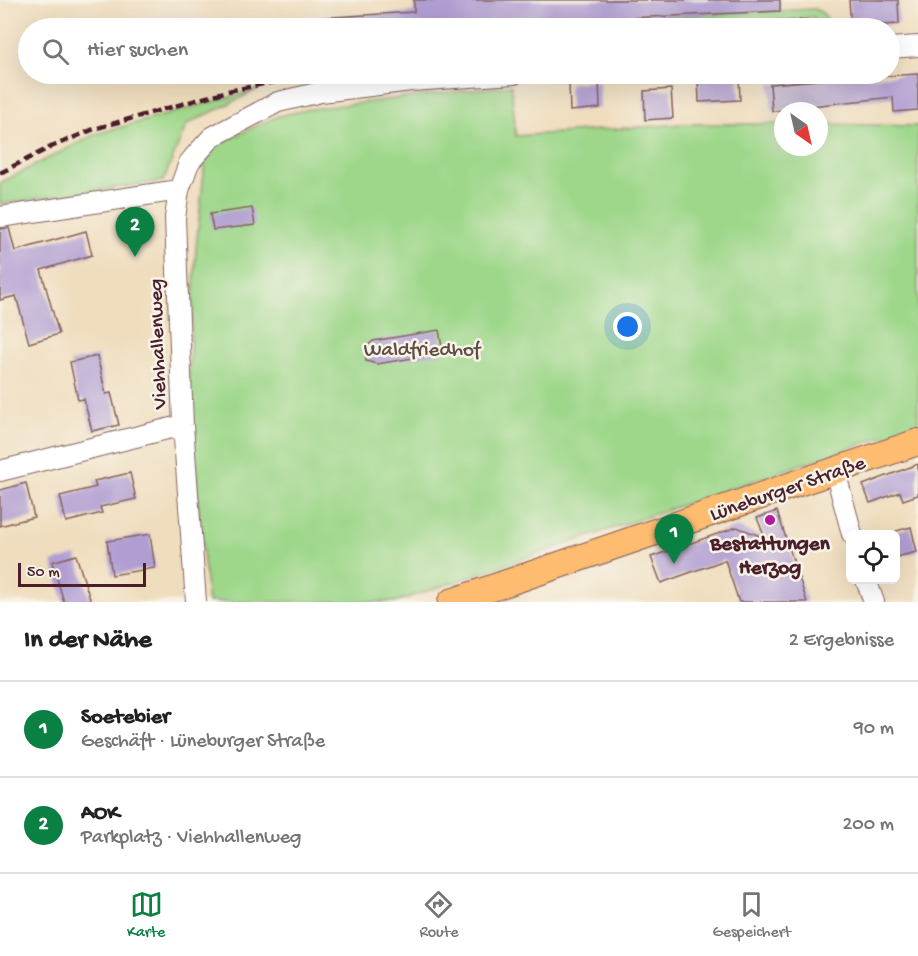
<!DOCTYPE html>
<html lang="de">
<head>
<meta charset="utf-8">
<style>
  :root { --surface:#fff; --page:#f2f2f2; --text:#202124; --muted:#757577; --line:#e0e0e0; --accent:#0b8043 }
  body { margin:0; font-family:"Gochi Hand",sans-serif; background:var(--page); color:var(--text) }
  .controls { position:absolute; right:18px; bottom:18px; display:grid; overflow:hidden; border-radius:9px; box-shadow:0 6px 24px #0002 }
  .controls button { width:54px; height:54px; display:grid; place-items:center; padding:0; border:0; border-bottom:2px solid var(--line); background:var(--surface); color:var(--text); font:30px sans-serif }
  .compass { position:absolute; left:774px; top:102px; width:54px; height:54px; border-radius:50%; background:var(--surface); box-shadow:0 6px 24px #0002; rotate:146deg }
  .scale { position:absolute; left:18px; bottom:15px; width:128px; box-sizing:border-box; padding-left:6px; border:3px solid #4a1f2b; border-top:0; font-size:16px; line-height:21px; white-space:nowrap; color:#4a1f2b; -webkit-text-stroke:4px #f7f3e8; paint-order:stroke }
  .you { position:absolute; left:628px; top:327px; width:21px; height:21px; margin:-15px; border:4px solid #fff; border-radius:50%; background:#1a73e8; box-shadow:0 0 0 9px #1a73e833 }
  .badge { display:grid; place-items:center; width:39px; height:39px; border-radius:50%; background:var(--accent); color:#fff; font-size:20px; font-weight:700 }
  .pin { position:absolute; translate:-50% -50px; filter:drop-shadow(0 2px 3px #0008) }
  .pin::after { content:''; position:absolute; top:32px; width:21px; height:18px; background:inherit; clip-path:polygon(0 0,100% 0,50% 100%) }
  .list { margin:0; padding:0; list-style:none }
  h2 { display:flex; justify-content:space-between; align-items:center; height:78px; margin:0; padding:0 24px; font-size:26px }
  h2 small { font-size:20px; font-weight:400; color:var(--muted) }
  .list li { display:grid; grid-template-columns:39px 1fr auto; gap:18px; align-items:center; box-sizing:border-box; height:96px; padding:0 24px; border-top:2px solid var(--line) }
  .list b { display:block; font-size:22px; white-space:nowrap }
  .list p { margin:0; font-size:20px; white-space:nowrap; color:var(--muted) }
  .list em { font-size:20px; font-style:normal; color:var(--muted) }
  .icon { flex:none; width:33px; height:33px; fill:none; stroke:currentColor; stroke-width:2; stroke-linecap:round; stroke-linejoin:round }
  .map { position:relative; flex:none; width:918px; height:602px; overflow:hidden }
  .search { position:absolute; background:var(--surface); box-shadow:0 6px 24px #0002; left:18px; right:18px; top:18px; height:66px; display:flex; align-items:center; gap:15px; box-sizing:border-box; padding:0 21px; border-radius:33px; color:var(--muted); font-size:22px }
  .sheet { height:270px; background:var(--surface) }
  nav { display:flex; justify-content:space-around; align-items:center; box-sizing:border-box; height:84px; border-top:2px solid var(--line); background:var(--surface); font-size:16px; color:var(--muted) }
  nav a { display:grid; justify-items:center; gap:3px }
  nav .on { color:var(--accent) }
  .map>svg:first-child { display:block }
  .green { fill:#9ed78a; stroke:#747b5a; stroke-width:1.5 }
  .building { fill:#b09dd2 }
  .lines { fill:none; stroke-linecap:round; stroke-linejoin:round }
  .minor-casing { stroke:#84625e; stroke-width:22 }
  .major-casing { stroke:#84625e; stroke-width:28 }
  .minor { stroke:#fff; stroke-width:20 }
  .major { stroke:#febc70; stroke-width:26 }
  .rail { stroke:#4a1f2b; stroke-width:4.5; stroke-dasharray:9 4.5; stroke-linecap:butt }
  .poi-dot { fill:#b5179e; stroke:#f7f3e8; stroke-width:2 }
  .labels { text-anchor:middle; stroke-width:5; stroke-linejoin:round; paint-order:stroke }
  .street-label { font-size:21px; fill:#4a1f2b; stroke:#f7f3e8 }
  .park-label { font-size:21px; fill:#5f4d43; stroke:#f7f3e8 }
  .poi-label { font-size:21px; font-weight:bold; fill:#4a1f2b; stroke:#f7f3e8 }
</style>
</head>
<body>
<div class="map">
<svg width="918" height="602" viewBox="0 0 918 602">
  <rect width="100%" height="100%" fill="#f7f3e8"/>
  <filter id="ink" filterUnits="userSpaceOnUse"><feTurbulence type="fractalNoise" baseFrequency=".0167" numOctaves="2"/><feDisplacementMap in="SourceGraphic" scale="12" xChannelSelector="R" yChannelSelector="G"/><feConvolveMatrix kernelMatrix="1 2 1 2 8 2 1 2 1" color-interpolation-filters="sRGB"/></filter>
  <filter id="wash" filterUnits="userSpaceOnUse"><feTurbulence type="fractalNoise" baseFrequency=".008" numOctaves="4" result="noise"/><feDisplacementMap in="SourceGraphic" scale="24" xChannelSelector="R" yChannelSelector="G"/><feGaussianBlur stdDeviation="1.35" result="paint"/><feColorMatrix in="noise" values="0 0 0 0 0 0 0 0 0 0 0 0 0 0 0 0 0 1.4 0 .05"/><feComposite in="paint" operator="in"/></filter>
  <g filter="url(#wash)">
    <rect width="100%" height="100%" fill="#f0ddbd"/>
    <path class="green" d="M814,9C824,12 829,18 829,28H764L814,24V17L698,28H499L498,25Z
      M511,85L516,136L683,124H783V147H819V124L918,126V425L395,602H208L190,421L189,371L196,248L205,163L212,151L222,142L278,116L310,109Z
      M259,89L187,124L163,181L0,204V183L96,134Z"/>
    <g id="blocks">
      <path class="building" d="M414,0H780V11L498,24L499,28H426V26H392V28H316V18L414,12Z
        M849,0H898L899,24L851,27Z
        M829,74H867V77L918,74V110L894,112L893,97L811,106V108L772,111L770,84L830,79Z
        M739,77L740,100L699,102L698,79Z
        M599,81L600,108L570,111L569,83Z
        M671,89L673,118L645,120L644,91Z
        M252,208L255,225L213,230L210,214Z
        M9,228L15,251L86,231L92,255L41,270L59,334L29,343L16,296L0,300V229Z
        M439,330L443,353L377,364L366,361L365,348L373,341Z
        M97,356L106,394L111,393L119,425L92,431L84,399L78,400L70,362Z
        M918,464V495L903,500L900,492L870,503L863,485Z
        M130,473L136,499L100,507L102,513L66,522L60,496L96,487L94,481Z
        M26,483L34,517L0,526V490Z
        M777,511L807,602H739L725,560L661,583L651,557L737,527L765,538L757,518Z
        M911,527L917,552L896,557V531Z
        M150,534L155,568L112,575L107,541Z
        M76,555L91,602H64L52,562Z"/>
    </g>
  </g>
  <g filter="url(#ink)">
    <use href="#blocks" fill-opacity="0" stroke="#84625e" stroke-width="1.5"/>
    <g class="lines">
      <defs>
        <path id="minor" d="M890,48L918,46
          M0,217L179,190
          M0,471L183,425
          M835,471L852,534
          M866,580L874,602
          M196,602L183,425L175,218L179,190L189,163L193,158L212,137L278,102L321,92L411,81L514,74"/>
        <path id="major" d="M451,602L918,442"/>
      </defs>
      <use href="#minor" class="minor-casing"/>
      <use href="#major" class="major-casing"/>
      <use href="#minor" class="minor"/>
      <use href="#major" class="major"/>
      <path class="rail" d="M732,28L811,21
        M0,173L51,147L94,129L228,91L284,80L330,74"/>
    </g>
  </g>
  <circle class="poi-dot" cx="770" cy="520" r="6"/>
  <g class="labels">
    <g class="street-label">
      <text transform="translate(156 344) rotate(-92)" y="7">Viehhallenweg</text>
      <text transform="translate(787 487) rotate(-19)" y="7">Lüneburger Straße</text>
    </g>
    <g class="park-label">
      <text x="422" y="355">Waldfriedhof</text>
    </g>
    <g class="poi-label">
      <text x="770" y="549">Bestattungen<tspan x="770" dy="24">Herzog</tspan></text>
    </g>
  </g>
</svg>
<div class="controls">
<button><svg class="icon" aria-label="locate" viewBox="0 0 24 24"><circle cx="12" cy="12" r="6"/><path d="M12 2v4M12 18v4M2 12h4M18 12h4"/></svg></button>
</div>
<svg class="compass" viewBox="-18 -18 36 36"><path d="M0-13l5 13h-10z" fill="#e53935"/><path d="M0 13l5-13h-10z" fill="#757577"/></svg>
<div class="scale">50 m</div>
<div class="you"></div>
<div class="pin badge" style="left:674px;top:564px">1</div>
<div class="pin badge" style="left:135px;top:257px">2</div>
<div class="search"><svg class="icon" aria-label="search" viewBox="0 0 24 24"><circle cx="10" cy="10" r="6"/><path d="M15 15l6 6"/></svg>Hier suchen</div>
</div>
<section class="sheet">
<h2>In der Nähe<small>2 Ergebnisse</small></h2>
<ul class="list">
<li><span class="badge">1</span><div><b>Soetebier</b><p>Geschäft · Lüneburger Straße</p></div><em>90 m</em></li>
<li><span class="badge">2</span><div><b>AOK</b><p>Parkplatz · Viehhallenweg</p></div><em>200 m</em></li>
</ul>
</section>
<nav>
<a class="on"><svg class="icon" aria-label="map" viewBox="0 0 24 24"><path d="M3 6l6-2 6 2 6-2v14l-6 2-6-2-6 2zM9 4v14M15 6v14"/></svg>Karte</a>
<a><svg class="icon" aria-label="directions" viewBox="0 0 24 24"><path d="M12 3l9 9-9 9-9-9zM9 14v-3h6M13 9l2 2-2 2"/></svg>Route</a>
<a><svg class="icon" aria-label="saved" viewBox="0 0 24 24"><path d="M7 4h10v16l-5-4-5 4z"/></svg>Gespeichert</a>
</nav>
</body>
</html>
